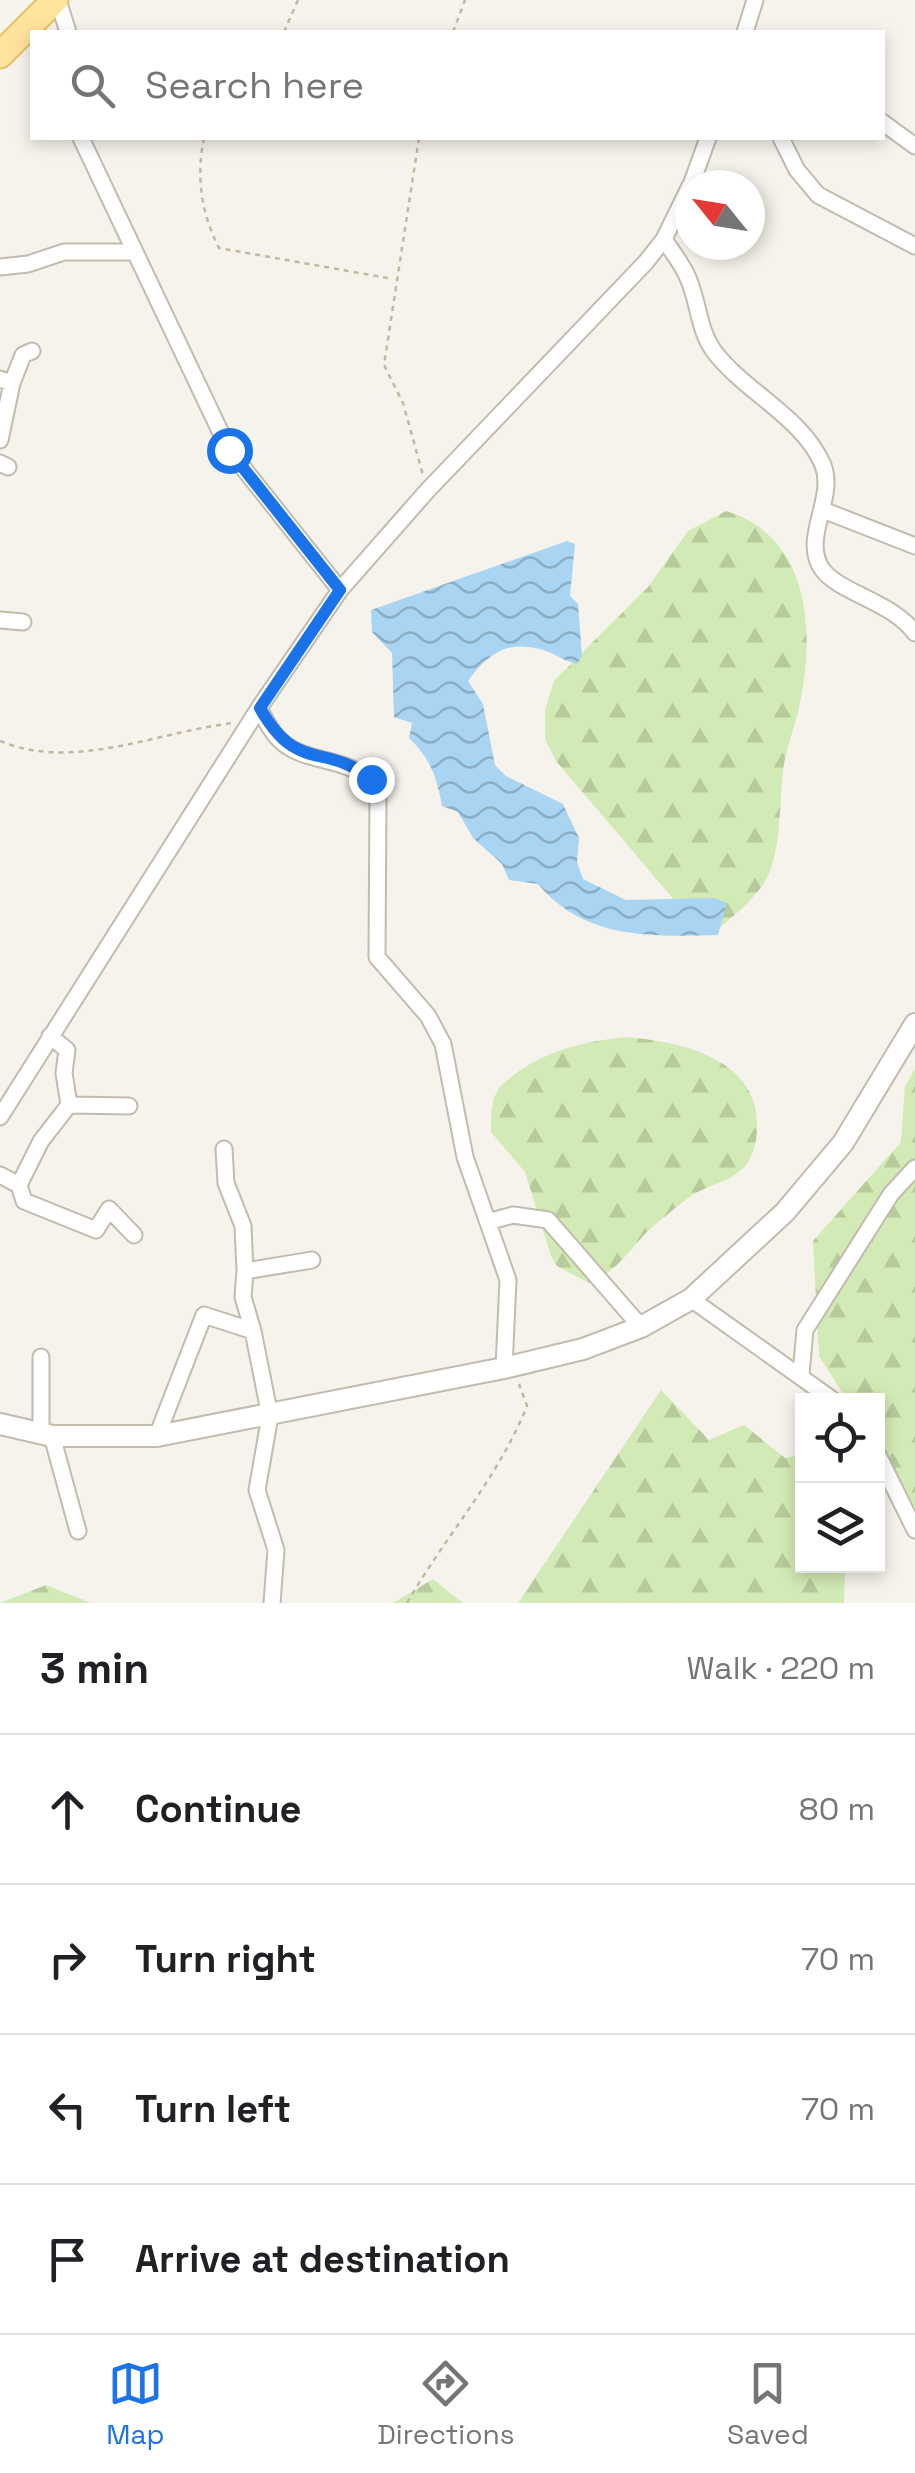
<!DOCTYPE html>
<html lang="en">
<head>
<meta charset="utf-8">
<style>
  :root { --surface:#fff; --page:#f6f6f6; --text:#202124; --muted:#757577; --line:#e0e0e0; --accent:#1a73e8 }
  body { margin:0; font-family:"Space Grotesk",sans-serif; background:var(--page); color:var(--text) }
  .controls { position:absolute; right:30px; bottom:30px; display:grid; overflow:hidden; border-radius:0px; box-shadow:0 5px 15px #0003 }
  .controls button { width:90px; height:90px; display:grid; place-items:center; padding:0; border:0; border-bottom:2px solid var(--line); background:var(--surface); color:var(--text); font:50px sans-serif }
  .compass { position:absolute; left:675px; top:170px; width:90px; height:90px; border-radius:50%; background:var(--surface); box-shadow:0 5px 15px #0003; rotate:300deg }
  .stop { position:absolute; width:30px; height:30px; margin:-22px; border:8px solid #1a73e8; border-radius:50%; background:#fff }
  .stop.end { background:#1a73e8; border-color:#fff; box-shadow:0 2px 10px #0008 }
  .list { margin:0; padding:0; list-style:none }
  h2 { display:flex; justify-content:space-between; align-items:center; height:130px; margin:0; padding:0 40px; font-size:42px }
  h2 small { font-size:32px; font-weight:400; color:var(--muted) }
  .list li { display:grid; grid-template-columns:65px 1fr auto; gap:30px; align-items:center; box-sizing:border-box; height:150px; padding:0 40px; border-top:2px solid var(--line) }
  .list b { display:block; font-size:38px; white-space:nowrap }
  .list em { font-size:32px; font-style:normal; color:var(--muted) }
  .icon { flex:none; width:55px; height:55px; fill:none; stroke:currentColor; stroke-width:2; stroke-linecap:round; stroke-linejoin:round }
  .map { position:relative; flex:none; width:915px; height:1603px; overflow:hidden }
  .search { position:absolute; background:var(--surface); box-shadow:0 5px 15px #0003; left:30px; right:30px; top:30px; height:110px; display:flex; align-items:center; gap:25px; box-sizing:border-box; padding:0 35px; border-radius:0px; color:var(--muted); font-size:38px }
  .sheet { height:730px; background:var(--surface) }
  nav { display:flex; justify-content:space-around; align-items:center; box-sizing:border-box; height:140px; border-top:2px solid var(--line); background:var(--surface); font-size:28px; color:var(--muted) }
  nav a { display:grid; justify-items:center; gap:5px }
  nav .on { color:var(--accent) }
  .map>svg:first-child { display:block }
  .forest { fill:url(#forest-firs) }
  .water { fill:url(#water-waves) }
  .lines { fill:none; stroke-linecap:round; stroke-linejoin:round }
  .minor-casing { stroke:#c2bbae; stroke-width:19 }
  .tertiary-casing { stroke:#c2bbae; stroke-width:24 }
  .primary-casing { stroke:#e6c16a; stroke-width:29 }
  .path { stroke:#c4b79f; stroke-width:2.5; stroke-dasharray:5 5; stroke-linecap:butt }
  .minor { stroke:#fff; stroke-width:15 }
  .tertiary { stroke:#fff; stroke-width:20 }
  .primary { stroke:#ffe39c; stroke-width:25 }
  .route { stroke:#1a73e8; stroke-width:12 }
</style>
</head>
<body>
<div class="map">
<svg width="915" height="1603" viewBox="0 0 915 1603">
  <defs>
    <pattern id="forest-firs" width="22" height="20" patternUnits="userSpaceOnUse" patternTransform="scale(2.5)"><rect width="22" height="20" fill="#d2eab5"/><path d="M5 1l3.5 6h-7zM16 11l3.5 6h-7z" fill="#b6ca9c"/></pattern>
    <pattern id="water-waves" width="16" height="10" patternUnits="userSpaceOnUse" patternTransform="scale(2.5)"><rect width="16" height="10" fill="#a9d4f2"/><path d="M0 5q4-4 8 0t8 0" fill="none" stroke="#8caec5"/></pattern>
  </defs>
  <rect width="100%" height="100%" fill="#f6f3ec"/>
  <path class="forest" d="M726,511C812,537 816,636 798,712C794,729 787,746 784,764C779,797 782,839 770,871C762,893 737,913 719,928L693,922L556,761L545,739V710L554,681L648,587L688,531Z
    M627,1037C681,1042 759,1058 757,1127C757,1142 753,1159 742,1169C728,1182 709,1185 694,1194C681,1202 669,1214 657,1223C632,1243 620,1272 589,1283L557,1266L551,1256L525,1172L491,1132C491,1117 490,1098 501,1086C534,1053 583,1041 627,1037Z
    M915,1069V1509L878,1449V1400H847L819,1356L813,1241L901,1142L905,1086Z
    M661,1390L709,1440L744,1425L785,1458L802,1454V1566H845L844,1603H518Z
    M433,1579L463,1603H393Z
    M46,1585L91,1603H0Z"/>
  <path class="water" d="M567,541L575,544L570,596L578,604L582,656L577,664C563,661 553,652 540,649C506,640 487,655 468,681L483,704L495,765L506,776L563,804L579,838L577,862L583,879L626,900L714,898L727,903L718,935C651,937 583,939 538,884L509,880L502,864L473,838L458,812L442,806C437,778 431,759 409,738L412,723L394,717L392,653L372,632L371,610Z"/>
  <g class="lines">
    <defs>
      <path id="minor" d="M58,0L68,32
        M745,32L755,0
        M882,122L915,146
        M81,138L229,450L340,590
        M781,138L797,170L818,195L915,246
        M691,185L708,138
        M664,239C672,252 683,265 688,278C699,303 698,328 713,350C743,391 803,417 823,465C836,499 801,538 822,569C839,593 891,601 915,633
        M0,267L28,264L64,252H134
        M0,379L12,383L0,440
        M12,383L23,355L32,351
        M0,463L8,467
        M823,510L915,546
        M0,620L23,622
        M259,708C264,717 269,728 276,736C303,769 357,751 378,793L377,957L428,1016L443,1044L465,1157L508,1280L504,1368
        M50,1036L67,1050L64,1073L69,1105
        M0,1117L259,708L340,590L427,491L646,262L664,239L690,186
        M224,1149L226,1183L243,1226L245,1271
        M0,1175L19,1185L41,1141L69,1105L129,1106
        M19,1185L24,1201L96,1230L109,1209L134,1235
        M491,1221L513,1215L548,1220L641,1327
        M691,1299L833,1400
        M253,1331L243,1297L245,1271L312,1260
        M41,1357V1433
        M801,1374L805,1330L891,1194L915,1168
        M52,1436L78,1531
        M157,1436L204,1315L253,1331L270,1416L257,1490L276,1550L272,1603
        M878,1455L915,1530"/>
      <path id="tertiary" d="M0,1424L52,1436H157L504,1368L583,1349L641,1327L691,1299L785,1212L843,1143L915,1024"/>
      <path id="primary" d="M0,55L55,0"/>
    </defs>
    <use href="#minor" class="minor-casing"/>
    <use href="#tertiary" class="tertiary-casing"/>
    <use href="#primary" class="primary-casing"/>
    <path class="path" d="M284,32L298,0
      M453,32L465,0
      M204,138C196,177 201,212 219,248L393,279
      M419,138L384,365L403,403L423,475
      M0,741C74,772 159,731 234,723
      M407,1603C446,1535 497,1480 527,1406L519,1384"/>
    <use href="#minor" class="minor"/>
    <use href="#tertiary" class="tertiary"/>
    <use href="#primary" class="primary"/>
  </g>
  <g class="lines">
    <path class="route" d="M229,450L340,590L260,708C298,775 324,741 371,779"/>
  </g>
</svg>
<div class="controls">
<button><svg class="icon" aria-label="locate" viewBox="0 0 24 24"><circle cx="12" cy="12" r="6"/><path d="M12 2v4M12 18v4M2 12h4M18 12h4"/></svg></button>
<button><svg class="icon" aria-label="layers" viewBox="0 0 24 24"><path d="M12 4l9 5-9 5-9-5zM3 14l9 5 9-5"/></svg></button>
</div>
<svg class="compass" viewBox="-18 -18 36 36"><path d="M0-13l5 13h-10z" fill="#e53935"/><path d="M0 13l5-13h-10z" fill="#757577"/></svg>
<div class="stop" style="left:229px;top:450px"></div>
<div class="stop end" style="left:371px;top:779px"></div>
<div class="search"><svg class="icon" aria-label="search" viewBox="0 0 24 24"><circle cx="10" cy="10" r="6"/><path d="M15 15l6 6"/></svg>Search here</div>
</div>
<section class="sheet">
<h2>3 min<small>Walk · 220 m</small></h2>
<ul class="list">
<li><svg class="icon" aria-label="ahead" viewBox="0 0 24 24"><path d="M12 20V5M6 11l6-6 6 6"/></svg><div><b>Continue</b></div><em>80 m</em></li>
<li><svg class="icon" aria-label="right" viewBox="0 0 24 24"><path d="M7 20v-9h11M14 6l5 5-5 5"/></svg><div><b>Turn right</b></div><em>70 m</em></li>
<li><svg class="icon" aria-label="left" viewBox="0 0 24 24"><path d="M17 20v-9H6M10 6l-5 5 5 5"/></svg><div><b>Turn left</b></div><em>70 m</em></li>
<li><svg class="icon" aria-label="arrive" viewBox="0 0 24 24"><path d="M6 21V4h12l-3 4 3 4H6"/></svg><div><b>Arrive at destination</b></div></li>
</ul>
</section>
<nav>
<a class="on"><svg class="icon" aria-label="map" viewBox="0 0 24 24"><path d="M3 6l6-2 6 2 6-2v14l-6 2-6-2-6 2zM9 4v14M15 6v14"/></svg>Map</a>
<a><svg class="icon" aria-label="directions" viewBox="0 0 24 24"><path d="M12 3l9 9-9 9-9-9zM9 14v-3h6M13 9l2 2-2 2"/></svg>Directions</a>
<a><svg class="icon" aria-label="saved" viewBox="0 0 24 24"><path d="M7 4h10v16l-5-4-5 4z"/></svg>Saved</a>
</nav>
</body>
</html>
